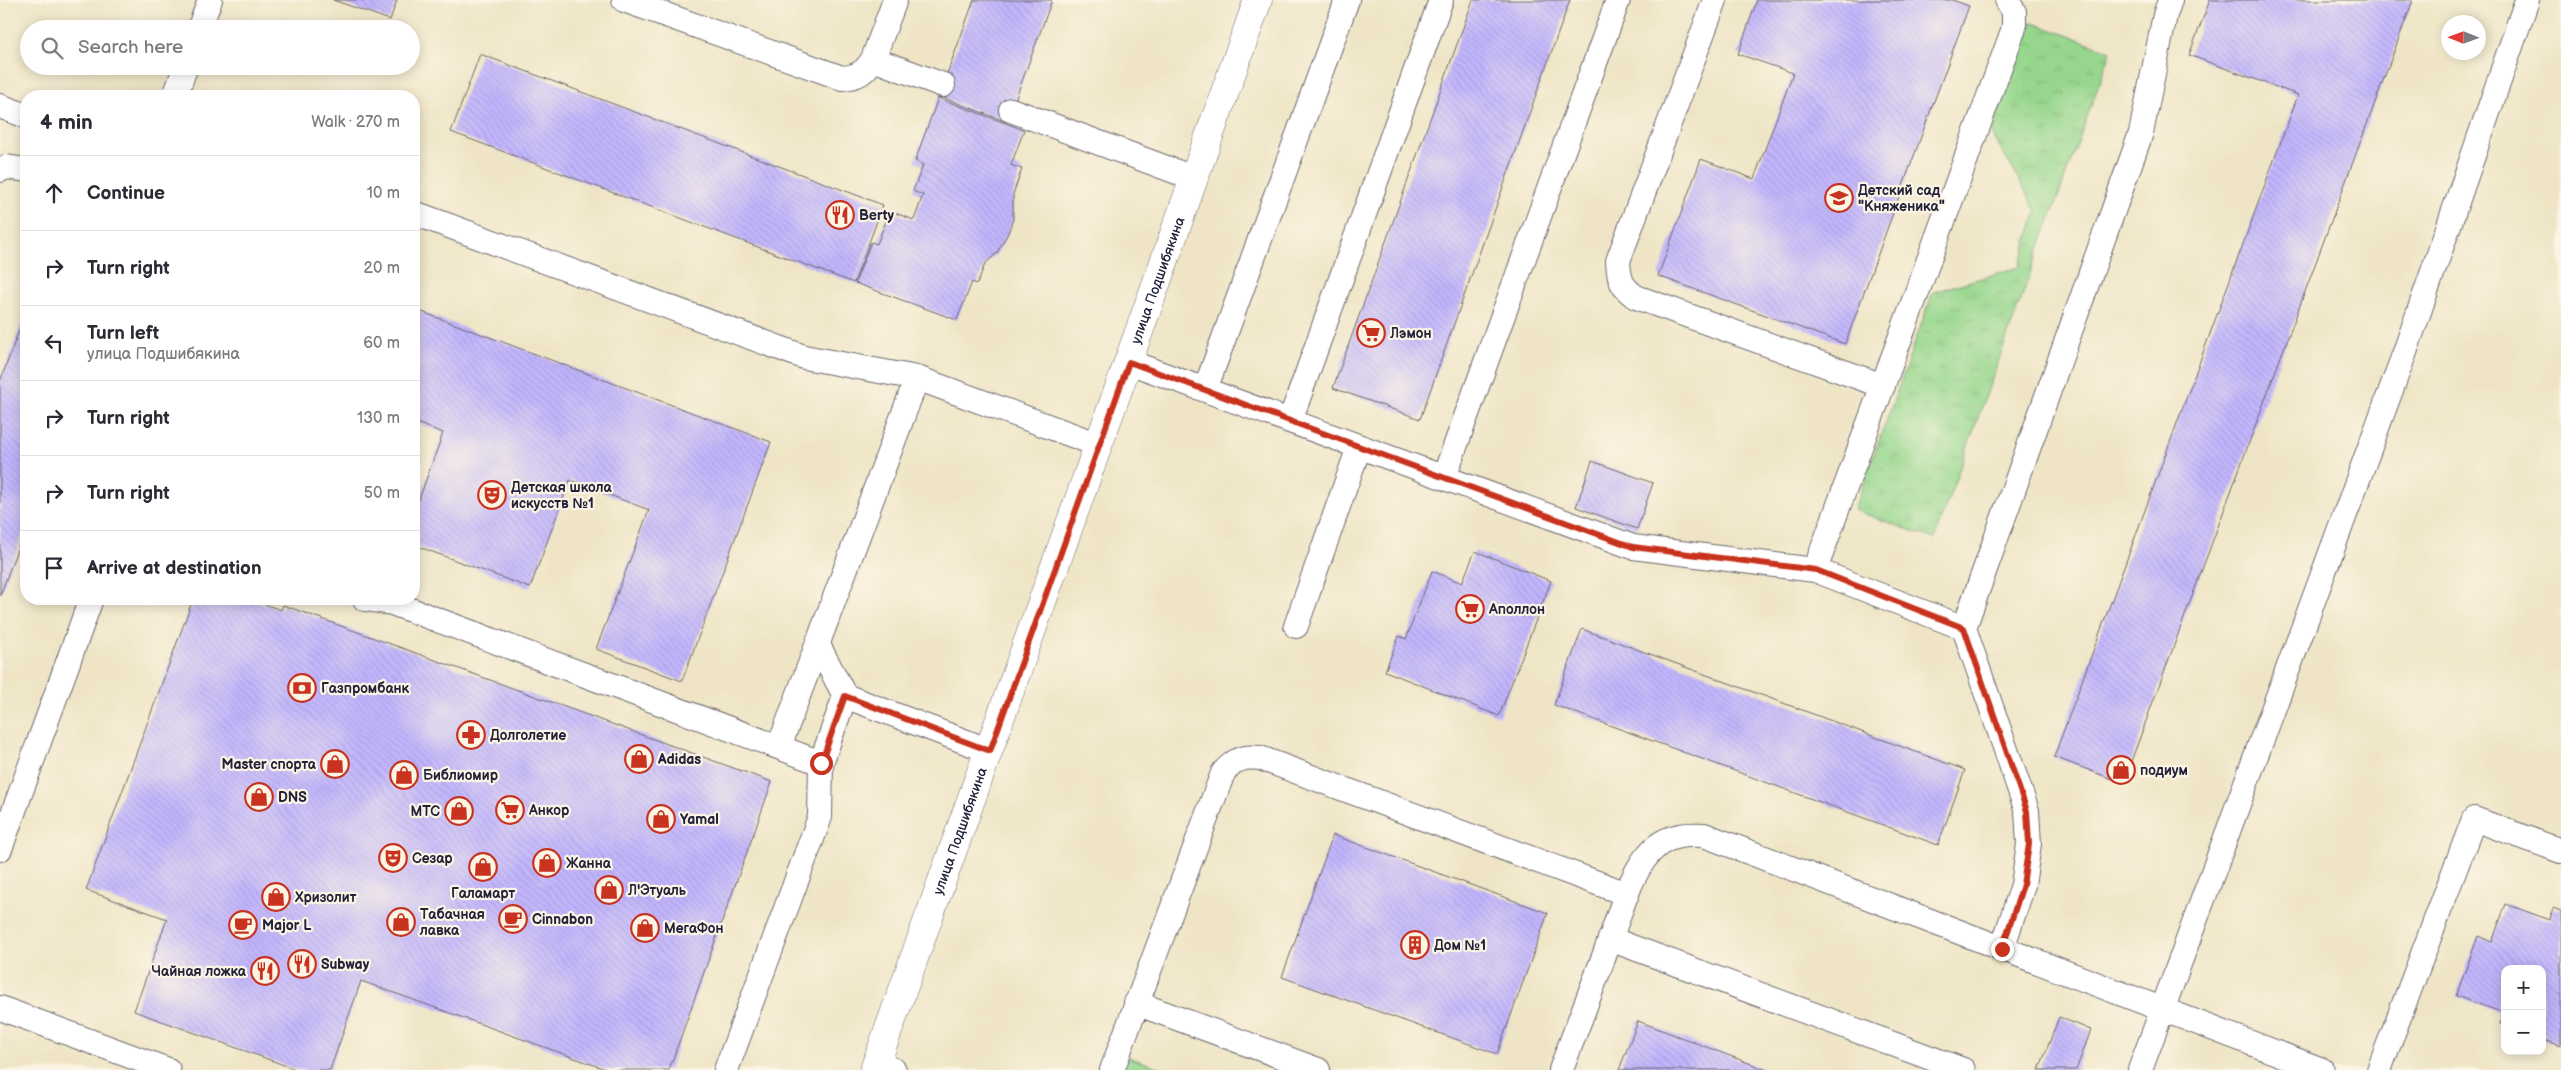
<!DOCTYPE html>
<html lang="en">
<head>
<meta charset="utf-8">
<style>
  :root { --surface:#fff; --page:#f7f7f7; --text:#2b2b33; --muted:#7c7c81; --line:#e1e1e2 }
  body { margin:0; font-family:"Balsamiq Sans",sans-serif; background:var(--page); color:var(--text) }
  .controls { position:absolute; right:15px; bottom:15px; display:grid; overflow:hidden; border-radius:10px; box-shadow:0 2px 12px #0003 }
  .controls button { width:45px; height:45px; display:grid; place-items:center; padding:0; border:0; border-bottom:1px solid var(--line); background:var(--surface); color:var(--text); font:25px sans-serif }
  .compass { position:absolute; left:2441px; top:15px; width:45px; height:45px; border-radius:50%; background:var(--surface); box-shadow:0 2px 12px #0003; rotate:271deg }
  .stop { position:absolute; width:15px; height:15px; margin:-11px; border:4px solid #c8321e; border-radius:50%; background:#fff }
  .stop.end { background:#c8321e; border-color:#fff; box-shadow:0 1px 5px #0008 }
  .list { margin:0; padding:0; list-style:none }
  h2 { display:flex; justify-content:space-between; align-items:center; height:65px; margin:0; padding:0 20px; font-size:21px }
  h2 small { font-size:16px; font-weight:400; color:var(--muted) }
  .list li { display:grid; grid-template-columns:32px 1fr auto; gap:15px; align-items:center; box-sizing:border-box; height:75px; padding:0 20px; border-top:1px solid var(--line) }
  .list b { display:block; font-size:19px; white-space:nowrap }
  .list p { margin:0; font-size:16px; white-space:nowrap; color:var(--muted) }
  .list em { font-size:16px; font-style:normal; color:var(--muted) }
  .icon { flex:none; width:28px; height:28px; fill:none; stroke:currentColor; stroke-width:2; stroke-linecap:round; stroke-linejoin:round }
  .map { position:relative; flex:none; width:2561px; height:1070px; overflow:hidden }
  .search { position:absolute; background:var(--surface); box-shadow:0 2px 12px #0003; left:20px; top:20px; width:400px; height:55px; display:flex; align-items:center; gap:12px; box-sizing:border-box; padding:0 18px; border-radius:28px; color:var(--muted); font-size:19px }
  .panel { position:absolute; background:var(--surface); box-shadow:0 2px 12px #0003; left:20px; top:90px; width:400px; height:515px; border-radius:20px }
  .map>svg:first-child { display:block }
  .grass { fill:url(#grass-tufts); stroke:#5c7c64 }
  .building { fill:url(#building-back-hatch) }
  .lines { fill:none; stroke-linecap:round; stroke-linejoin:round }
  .service-casing { stroke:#6a666c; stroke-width:26 }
  .tertiary-casing { stroke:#6a666c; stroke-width:29 }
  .service { stroke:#fff; stroke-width:24 }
  .tertiary { stroke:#fff; stroke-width:28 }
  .route { stroke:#c8321e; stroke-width:6 }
  .labels { text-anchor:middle; stroke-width:4.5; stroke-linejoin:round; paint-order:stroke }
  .poi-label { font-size:14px; font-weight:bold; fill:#22223b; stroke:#fcf5e5; text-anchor:start }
  .street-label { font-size:14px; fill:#22223b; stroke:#fcf5e5 }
</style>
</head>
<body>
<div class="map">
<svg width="2561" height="1070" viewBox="0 0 2561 1070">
  <defs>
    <pattern id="grass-tufts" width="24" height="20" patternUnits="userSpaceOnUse" patternTransform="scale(1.25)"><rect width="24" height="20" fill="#97d78d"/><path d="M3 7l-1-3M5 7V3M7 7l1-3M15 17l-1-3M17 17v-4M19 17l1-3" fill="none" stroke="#82b87b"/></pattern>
    <pattern id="building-back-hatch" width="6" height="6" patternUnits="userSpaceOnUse" patternTransform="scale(1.25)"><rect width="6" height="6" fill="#c2b6fd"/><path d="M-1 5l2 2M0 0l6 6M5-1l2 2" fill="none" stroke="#a69cda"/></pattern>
  </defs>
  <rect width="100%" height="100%" fill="#fcf5e5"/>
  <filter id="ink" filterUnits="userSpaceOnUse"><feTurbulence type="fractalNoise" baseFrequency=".02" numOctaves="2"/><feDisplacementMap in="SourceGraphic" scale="10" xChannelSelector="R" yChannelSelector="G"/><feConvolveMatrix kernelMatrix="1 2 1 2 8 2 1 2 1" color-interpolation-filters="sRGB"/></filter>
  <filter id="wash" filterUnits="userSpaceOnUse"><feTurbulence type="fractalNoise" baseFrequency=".0096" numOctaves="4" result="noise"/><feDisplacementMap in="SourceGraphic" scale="20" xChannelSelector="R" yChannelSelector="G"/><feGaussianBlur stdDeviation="1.12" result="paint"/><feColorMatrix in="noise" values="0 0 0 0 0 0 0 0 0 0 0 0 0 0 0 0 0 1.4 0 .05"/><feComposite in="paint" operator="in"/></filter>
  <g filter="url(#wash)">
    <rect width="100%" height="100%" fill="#efe5c6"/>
    <path class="grass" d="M2031,22L2111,51L1934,539L1854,510L1933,292L2019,267L2037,211L1991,132Z
      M1118,1054L1168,1070H1112Z"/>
    <g id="blocks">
      <path class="building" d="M333,0H397L390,20Z
        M974,0H1052L1007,122L939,96Z
        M1473,0H1570L1420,419L1333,388Z
        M1757,0H1952L1969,6L1845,344L1658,276L1701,159L1754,179L1793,73L1738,54Z
        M2210,0H2413L2123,783L2054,757L2298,95L2189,55Z
        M480,54L883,205L854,283L451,132Z
        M938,98L1024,130L1011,165L1022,169L1013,194V219L1008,233L997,253L985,264L977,284L972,282L957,320L855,283L871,242L877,244L890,211L914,220L923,195L913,191L923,165L915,161Z
        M414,309L771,442L682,681L596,649L649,510L570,480L530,588L414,545V513L443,433L414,422Z
        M26,311V525L0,596V382Z
        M1592,461L1653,483L1637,529L1576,507Z
        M1475,551L1551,581L1499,716L1385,671L1399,636L1406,639L1432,571L1462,583Z
        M193,599H250L281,610L283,605L772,782L669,1070H608L361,981L330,1070H298L134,1011L167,919L86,890Z
        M1582,629L1965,770L1938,845L1554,705Z
        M1333,835L1548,913L1497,1054L1282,977Z
        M2506,904L2550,920L2553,908L2561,911V1046L2542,1039V969H2505V1025L2500,1024L2504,1013L2456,996L2478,936L2492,942Z
        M2059,1017L2091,1030L2076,1070H2039Z
        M1638,1021L1767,1070H1619Z"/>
    </g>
  </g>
  <g filter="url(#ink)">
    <use href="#blocks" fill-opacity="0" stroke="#6a666c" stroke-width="1"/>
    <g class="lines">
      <defs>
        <path id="service" d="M624,0L842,78C858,77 865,72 873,59
          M895,0L873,59L943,85
          M1715,0L1618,261C1619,279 1621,287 1636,297L1883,386
          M199,29L210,0
          M175,96L186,66
          M0,106L26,116
          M1011,110L1193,178
          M0,170L6,167L26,170
          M414,213L804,357L917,378L1099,445
          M1129,362L1633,547L1815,570L1964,628L2027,811L2029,844L2023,885L2002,949
          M1205,390L1347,0
          M1290,421L1441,0
          M1444,477L1618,0
          M1815,570L2014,28V12L2007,0
          M365,599L392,603L821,763L845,696L990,751
          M1296,626L1359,447
          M1964,628L2141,133L2165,15L2170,0
          M818,645L845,696
          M779,747L917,378
          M0,849L91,599
          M1610,939L1963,1070
          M1136,1003L1318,1070
          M0,1008L168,1070
          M876,1063L894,1070
          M726,1070L820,817L821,763
          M1112,1070L1223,773C1234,760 1242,756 1260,758L1627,894
          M1561,1070C1576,1029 1592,989 1607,948C1619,918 1631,866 1657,846C1671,835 1687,834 1704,835L2322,1070
          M2140,1070L2405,352L2527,0
          M2379,1070L2474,819L2561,851"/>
        <g id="tertiary">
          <path id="s1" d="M874,1070L1258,0"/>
        </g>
      </defs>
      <use href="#service" class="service-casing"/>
      <use href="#tertiary" class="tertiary-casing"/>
      <use href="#service" class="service"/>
      <use href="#tertiary" class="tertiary"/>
    </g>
  </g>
  <g class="lines" filter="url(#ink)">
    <path class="route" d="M821,763L845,696L990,751L1129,362L1633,547L1816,570L1964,628L2027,811L2029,844L2023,885L2002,949"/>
  </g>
  <defs>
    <symbol id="school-ring" viewBox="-11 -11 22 22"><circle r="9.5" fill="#fcf5e5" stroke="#c8321e" stroke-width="1.5"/><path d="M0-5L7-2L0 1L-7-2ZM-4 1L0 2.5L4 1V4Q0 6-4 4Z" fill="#c8321e"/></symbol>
    <symbol id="restaurant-ring" viewBox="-11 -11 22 22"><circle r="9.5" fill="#fcf5e5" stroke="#c8321e" stroke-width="1.5"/><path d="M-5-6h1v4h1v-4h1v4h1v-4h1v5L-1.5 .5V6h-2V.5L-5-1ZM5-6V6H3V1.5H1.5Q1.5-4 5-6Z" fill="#c8321e"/></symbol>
    <symbol id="supermarket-ring" viewBox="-11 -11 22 22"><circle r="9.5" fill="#fcf5e5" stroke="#c8321e" stroke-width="1.5"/><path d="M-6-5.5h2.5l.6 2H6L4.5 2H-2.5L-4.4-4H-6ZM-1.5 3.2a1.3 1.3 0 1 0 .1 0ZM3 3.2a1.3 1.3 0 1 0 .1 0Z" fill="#c8321e"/></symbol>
    <symbol id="theatre-ring" viewBox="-11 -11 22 22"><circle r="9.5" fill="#fcf5e5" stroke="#c8321e" stroke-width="1.5"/><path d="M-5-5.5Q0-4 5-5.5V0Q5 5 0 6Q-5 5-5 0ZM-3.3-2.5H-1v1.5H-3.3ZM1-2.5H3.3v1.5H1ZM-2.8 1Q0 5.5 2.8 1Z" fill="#c8321e"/></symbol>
    <symbol id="bank-ring" viewBox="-11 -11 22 22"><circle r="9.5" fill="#fcf5e5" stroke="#c8321e" stroke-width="1.5"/><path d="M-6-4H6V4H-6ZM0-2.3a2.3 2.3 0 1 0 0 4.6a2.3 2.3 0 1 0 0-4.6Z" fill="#c8321e"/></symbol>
    <symbol id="pharmacy-ring" viewBox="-11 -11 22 22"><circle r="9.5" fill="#fcf5e5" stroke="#c8321e" stroke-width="1.5"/><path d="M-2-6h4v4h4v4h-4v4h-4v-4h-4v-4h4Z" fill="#c8321e"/></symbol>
    <symbol id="shop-ring" viewBox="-11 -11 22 22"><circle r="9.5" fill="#fcf5e5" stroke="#c8321e" stroke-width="1.5"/><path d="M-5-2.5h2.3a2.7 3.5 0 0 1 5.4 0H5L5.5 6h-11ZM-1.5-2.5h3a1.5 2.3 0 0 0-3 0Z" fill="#c8321e"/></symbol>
    <symbol id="cafe-ring" viewBox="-11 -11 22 22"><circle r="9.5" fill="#fcf5e5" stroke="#c8321e" stroke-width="1.5"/><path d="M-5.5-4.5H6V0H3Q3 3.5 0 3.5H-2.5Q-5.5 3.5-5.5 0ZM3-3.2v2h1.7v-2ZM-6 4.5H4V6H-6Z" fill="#c8321e"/></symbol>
    <symbol id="building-ring" viewBox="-11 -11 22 22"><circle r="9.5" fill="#fcf5e5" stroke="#c8321e" stroke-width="1.5"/><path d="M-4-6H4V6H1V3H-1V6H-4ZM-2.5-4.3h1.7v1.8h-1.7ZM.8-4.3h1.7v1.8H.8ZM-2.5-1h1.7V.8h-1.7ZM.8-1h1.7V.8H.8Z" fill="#c8321e"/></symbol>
  </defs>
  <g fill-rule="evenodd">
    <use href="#school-ring" x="1823" y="182" width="32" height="32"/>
    <use href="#restaurant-ring" x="824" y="199" width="32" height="32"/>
    <use href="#supermarket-ring" x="1355" y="317" width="32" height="32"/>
    <use href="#theatre-ring" x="476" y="479" width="32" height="32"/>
    <use href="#supermarket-ring" x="1454" y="593" width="32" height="32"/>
    <use href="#bank-ring" x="286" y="672" width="32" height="32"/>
    <use href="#pharmacy-ring" x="455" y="719" width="32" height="32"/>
    <use href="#shop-ring" x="623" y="743" width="32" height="32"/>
    <use href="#shop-ring" x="319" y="748" width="32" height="32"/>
    <use href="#shop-ring" x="2105" y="754" width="32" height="32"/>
    <use href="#shop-ring" x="388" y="759" width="32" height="32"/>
    <use href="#shop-ring" x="243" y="781" width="32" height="32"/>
    <use href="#supermarket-ring" x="494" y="794" width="32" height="32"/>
    <use href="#shop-ring" x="443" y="795" width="32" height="32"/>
    <use href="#shop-ring" x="645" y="803" width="32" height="32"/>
    <use href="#theatre-ring" x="377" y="842" width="32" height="32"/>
    <use href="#shop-ring" x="531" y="847" width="32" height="32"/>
    <use href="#shop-ring" x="467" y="851" width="32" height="32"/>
    <use href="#shop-ring" x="593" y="874" width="32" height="32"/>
    <use href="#shop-ring" x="260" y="881" width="32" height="32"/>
    <use href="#cafe-ring" x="497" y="903" width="32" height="32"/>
    <use href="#shop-ring" x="385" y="906" width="32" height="32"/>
    <use href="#cafe-ring" x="227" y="909" width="32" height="32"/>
    <use href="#shop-ring" x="629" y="912" width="32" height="32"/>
    <use href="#building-ring" x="1399" y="929" width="32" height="32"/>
    <use href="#restaurant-ring" x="286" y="948" width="32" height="32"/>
    <use href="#restaurant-ring" x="249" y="955" width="32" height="32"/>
  </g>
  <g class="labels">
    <g class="poi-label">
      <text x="1858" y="195">Детский сад<tspan x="1858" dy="16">"Княженика"</tspan></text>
      <text x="859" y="220">Berty</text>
      <text x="1390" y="338">Лэмон</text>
      <text x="511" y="492">Детская школа<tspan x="511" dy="16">искусств №1</tspan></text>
      <text x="1489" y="614">Аполлон</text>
      <text x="321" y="693">Газпромбанк</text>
      <text x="490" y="740">Долголетие</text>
      <text x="658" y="764">Adidas</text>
      <text x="316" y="769" text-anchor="end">Master спорта</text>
      <text x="2140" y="775">подиум</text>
      <text x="423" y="780">Библиомир</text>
      <text x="278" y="802">DNS</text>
      <text x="529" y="815">Анкор</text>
      <text x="440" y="816" text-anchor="end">МТС</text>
      <text x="680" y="824">Yamal</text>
      <text x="412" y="863">Сезар</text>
      <text x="566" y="868">Жанна</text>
      <text x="628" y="895">Л'Этуаль</text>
      <text x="483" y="898" text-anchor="middle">Галамарт</text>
      <text x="295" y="902">Хризолит</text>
      <text x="420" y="919">Табачная<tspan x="420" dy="16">лавка</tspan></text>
      <text x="532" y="924">Cinnabon</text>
      <text x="262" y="930">Major L</text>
      <text x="664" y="933">МегаФон</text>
      <text x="1434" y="950">Дом №1</text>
      <text x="321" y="969">Subway</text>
      <text x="246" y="976" text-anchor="end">Чайная ложка</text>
    </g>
    <g class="street-label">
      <text dy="5" stroke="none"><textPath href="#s1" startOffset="839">улица Подшибякина</textPath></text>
      <text dy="5" stroke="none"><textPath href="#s1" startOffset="254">улица Подшибякина</textPath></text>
    </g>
  </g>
</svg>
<div class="controls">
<button>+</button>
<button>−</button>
</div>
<svg class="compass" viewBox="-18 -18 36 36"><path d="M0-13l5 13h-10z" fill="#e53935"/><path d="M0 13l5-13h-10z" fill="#7c7c81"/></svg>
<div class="stop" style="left:821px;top:763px"></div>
<div class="stop end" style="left:2002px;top:949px"></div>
<div class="search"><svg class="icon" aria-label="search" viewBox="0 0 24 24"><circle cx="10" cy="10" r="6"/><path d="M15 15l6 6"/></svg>Search here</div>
<section class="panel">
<h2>4 min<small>Walk · 270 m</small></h2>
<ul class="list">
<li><svg class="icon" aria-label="ahead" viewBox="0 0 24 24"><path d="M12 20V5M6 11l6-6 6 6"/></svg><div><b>Continue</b></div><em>10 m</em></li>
<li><svg class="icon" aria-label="right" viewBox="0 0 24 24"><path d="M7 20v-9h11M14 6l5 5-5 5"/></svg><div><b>Turn right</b></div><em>20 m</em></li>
<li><svg class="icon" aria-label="left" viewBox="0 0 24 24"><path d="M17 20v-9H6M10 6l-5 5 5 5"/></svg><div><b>Turn left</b><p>улица Подшибякина</p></div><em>60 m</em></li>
<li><svg class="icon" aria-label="right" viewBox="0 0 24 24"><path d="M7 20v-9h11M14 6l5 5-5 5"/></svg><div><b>Turn right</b></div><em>130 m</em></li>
<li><svg class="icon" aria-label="right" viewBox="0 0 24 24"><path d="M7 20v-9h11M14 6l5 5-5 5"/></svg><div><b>Turn right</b></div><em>50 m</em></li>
<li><svg class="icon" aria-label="arrive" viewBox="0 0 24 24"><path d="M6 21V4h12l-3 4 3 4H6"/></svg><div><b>Arrive at destination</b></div></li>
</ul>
</section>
</div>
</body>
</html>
